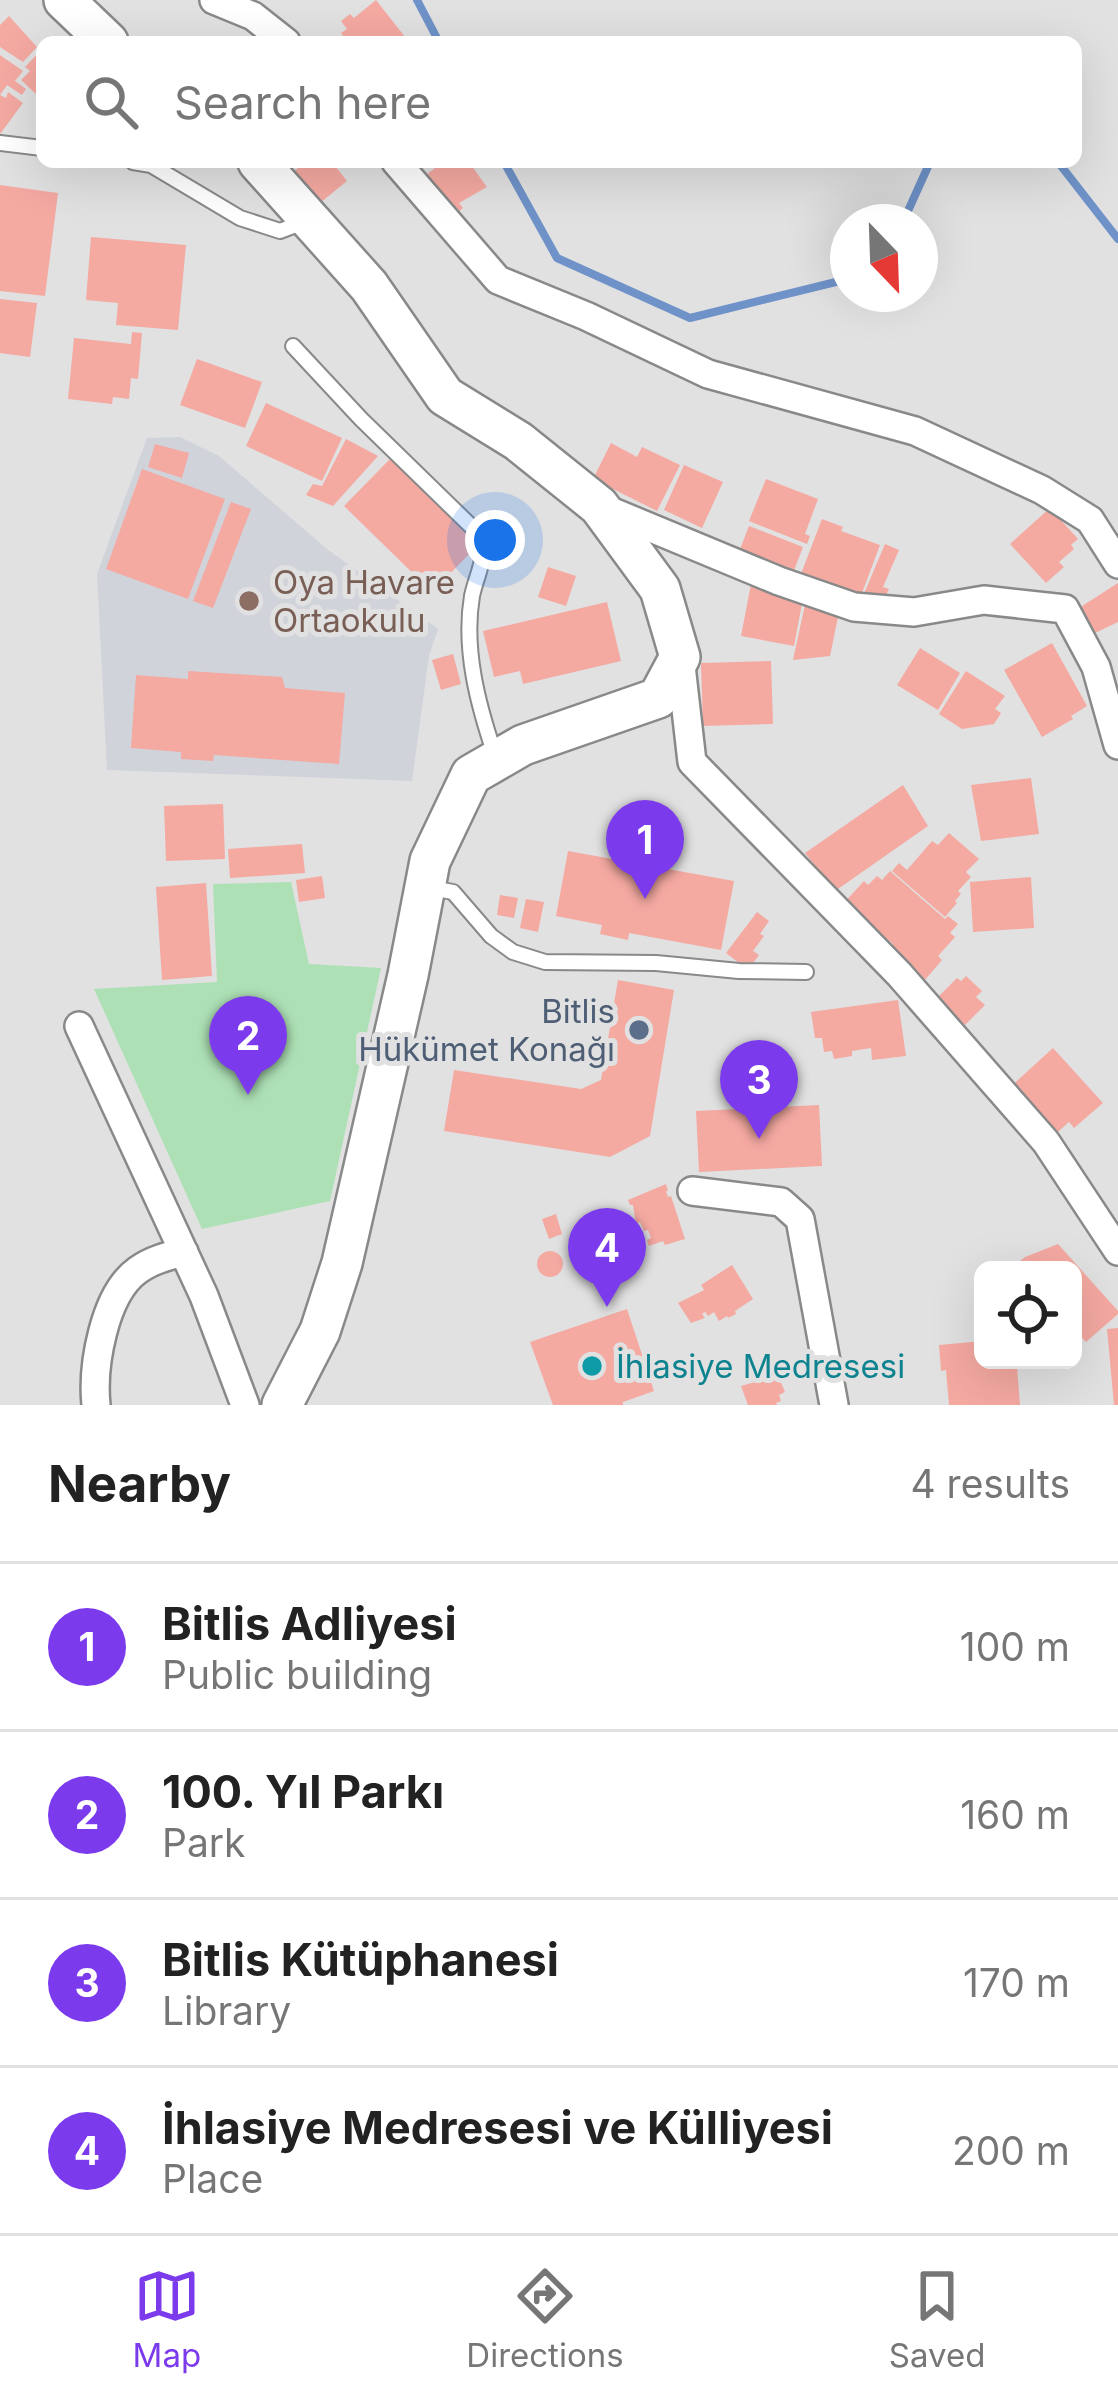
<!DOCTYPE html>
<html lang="en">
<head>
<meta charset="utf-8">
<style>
  :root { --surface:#fff; --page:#f2f2f2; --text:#222; --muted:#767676; --line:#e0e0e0; --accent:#7c3aed }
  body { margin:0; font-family:Inter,sans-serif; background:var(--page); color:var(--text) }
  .controls { position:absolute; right:36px; bottom:36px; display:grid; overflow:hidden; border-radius:18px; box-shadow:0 12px 48px #0002 }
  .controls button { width:108px; height:108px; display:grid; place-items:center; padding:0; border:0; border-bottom:3px solid var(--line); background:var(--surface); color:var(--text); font:60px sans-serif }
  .compass { position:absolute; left:830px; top:204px; width:108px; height:108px; border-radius:50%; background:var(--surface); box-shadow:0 12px 48px #0002; rotate:157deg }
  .you { position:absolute; left:495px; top:540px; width:42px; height:42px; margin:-30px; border:9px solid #fff; border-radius:50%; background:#1a73e8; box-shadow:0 0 0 18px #1a73e833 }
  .badge { display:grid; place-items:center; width:78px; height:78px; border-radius:50%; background:var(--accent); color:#fff; font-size:39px; font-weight:700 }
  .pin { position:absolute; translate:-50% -99px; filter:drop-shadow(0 3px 6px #0008) }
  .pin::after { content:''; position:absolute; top:63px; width:42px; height:36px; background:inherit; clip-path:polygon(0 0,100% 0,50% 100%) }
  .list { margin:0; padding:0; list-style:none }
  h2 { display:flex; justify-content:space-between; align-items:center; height:156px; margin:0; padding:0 48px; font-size:51px }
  h2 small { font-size:39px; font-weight:400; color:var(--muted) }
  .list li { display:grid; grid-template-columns:78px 1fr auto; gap:36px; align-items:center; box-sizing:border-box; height:168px; padding:0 48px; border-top:3px solid var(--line) }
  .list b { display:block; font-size:45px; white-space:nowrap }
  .list p { margin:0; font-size:39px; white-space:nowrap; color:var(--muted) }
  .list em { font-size:39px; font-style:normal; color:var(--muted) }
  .icon { flex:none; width:66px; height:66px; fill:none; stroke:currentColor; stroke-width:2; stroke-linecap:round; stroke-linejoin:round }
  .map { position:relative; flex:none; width:1118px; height:1405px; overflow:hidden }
  .search { position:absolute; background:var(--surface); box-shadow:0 12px 48px #0002; left:36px; right:36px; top:36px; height:132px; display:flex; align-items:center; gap:30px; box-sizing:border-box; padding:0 42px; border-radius:18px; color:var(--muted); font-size:45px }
  .sheet { height:828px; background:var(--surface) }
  nav { display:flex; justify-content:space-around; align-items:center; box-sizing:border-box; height:168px; border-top:3px solid var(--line); background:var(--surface); font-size:33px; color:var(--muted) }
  nav a { display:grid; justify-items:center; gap:6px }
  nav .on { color:var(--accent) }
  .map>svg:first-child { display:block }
  .built { fill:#d1d3db }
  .green { fill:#ade1b5 }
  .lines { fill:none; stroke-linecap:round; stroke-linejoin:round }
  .stream { stroke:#6f92c8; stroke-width:8 }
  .building { fill:#f4a9a1 }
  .lane-casing { stroke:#888989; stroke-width:18 }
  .street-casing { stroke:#888989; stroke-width:32 }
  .secondary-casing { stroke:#888989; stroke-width:44 }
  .lane { stroke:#fff; stroke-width:14 }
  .street { stroke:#fff; stroke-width:27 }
  .secondary { stroke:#fff; stroke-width:39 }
  .education-dot { fill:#8d6e63; stroke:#e1e1e2; stroke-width:4.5 }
  .service-dot { fill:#5c6f8a; stroke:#e1e1e2; stroke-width:4.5 }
  .culture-dot { fill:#0f9aa8; stroke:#e1e1e2; stroke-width:4.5 }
  .labels { text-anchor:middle; stroke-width:10; stroke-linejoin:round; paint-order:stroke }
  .education-label { font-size:33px; fill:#785e54; stroke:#e1e1e2; text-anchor:start }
  .service-label { font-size:33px; fill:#4e5e75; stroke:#e1e1e2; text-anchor:end }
  .culture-label { font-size:33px; fill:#0d838f; stroke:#e1e1e2; text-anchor:start }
</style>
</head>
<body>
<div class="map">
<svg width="1118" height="1405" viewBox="0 0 1118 1405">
  <rect width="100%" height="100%" fill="#e1e1e2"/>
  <path class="built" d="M180,437L219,456L327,549L438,629L429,656L412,781L107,770L97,574L147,438Z"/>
  <path class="green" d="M291,882L309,964L381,968L330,1201L202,1229L94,989L217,982L213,884Z"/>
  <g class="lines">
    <path class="stream" d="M417,0L439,42
      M504,162L557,258L690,318L848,279
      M1058,162L1118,239
      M903,222L930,162"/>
  </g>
  <path class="building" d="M376,0L409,42H348L341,33L347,29L341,21L350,14L354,18Z
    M9,16L37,47L23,62L0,47V25Z
    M42,49V92L38,96L21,80L30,71L25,67Z
    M0,55L23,71L15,81L26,89L22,95L7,85L0,95L6,98L8,92L23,103L0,134Z
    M306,162H332L347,181L315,207L289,175Z
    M443,162H469L487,187L459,203L463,208L448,220L419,180Z
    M0,185L58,193L45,296L0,291Z
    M91,237L186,245L178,330L116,325L118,303L86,300Z
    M0,299L37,303L30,357L0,353Z
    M132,332L142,333L138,379L131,378L129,399L113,397L112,404L68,399L74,338L131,344Z
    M197,359L262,382L245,428L180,405Z
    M266,403L342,438L322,481L246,446Z
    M346,439L378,456L333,506L306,495L313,484L322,486Z
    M611,443L637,457L642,447L680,465L657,511L593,479Z
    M155,444L189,453L182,478L148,467Z
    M390,459L478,545L432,592L344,506Z
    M684,465L723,482L702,528L664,510Z
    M142,469L225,499L188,599L106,569Z
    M766,479L818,499L805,534L810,536L807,544L749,521Z
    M231,502L251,509L213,608L193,601Z
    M1050,508L1078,539L1071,545L1074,549L1059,562L1064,567L1046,583L1010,544Z
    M822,519L843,527L841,531L880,545L859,601L799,579Z
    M749,526L803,547L791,578L737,557Z
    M885,544L899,550L883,587L889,589L882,604L863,596Z
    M548,567L576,576L566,606L538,597Z
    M1118,583V622L1095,633L1079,608Z
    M751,584L804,593L794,646L741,636Z
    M806,600L840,607L830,656L793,660Z
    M607,602L621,661L523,684L520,671L494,677L483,631Z
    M1052,643L1087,706L1071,716L1073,719L1042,737L1004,670Z
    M920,648L960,673L938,710L897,685Z
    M453,654L461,684L441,690L432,660Z
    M771,661L773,724L703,726L701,663Z
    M188,671L282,677L285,688L345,693L339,764L214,755L213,761L181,759V752L131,748L136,675L188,679Z
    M966,671L1005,696L995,709L1001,713L994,724L962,729L939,714Z
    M1031,778L1039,834L981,841L971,785Z
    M903,785L928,826L835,891L805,853Z
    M223,804L225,859L166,861L164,806Z
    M949,833L979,859L966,872L971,877L958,891L961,894L955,901L957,903L945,917L892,871L899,863L907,870L932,841L938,845Z
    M302,844L305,873L230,878L228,849Z
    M568,851L734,881L721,950L629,933L628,940L600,934L602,925L556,916Z
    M890,871L945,919L948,916L958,924L950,933L955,937L938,956L942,960L924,981L890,951L893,944L878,931L875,935L842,905L864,881L868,885L877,876L882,880Z
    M322,876L325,898L299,902L296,880Z
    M1031,877L1034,928L973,932L970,882Z
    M206,883L212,976L162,980L156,887Z
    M500,895L518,898L514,918L497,915Z
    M526,899L544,902L538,932L520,928Z
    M757,912L769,921L760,934L764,936L753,951L759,955L748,970L726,953Z
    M966,976L982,991L976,997L985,1005L965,1025L937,998L957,978L961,981Z
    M618,980L674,990L650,1136L610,1157L444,1131L454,1070L581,1089L601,1080Z
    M898,1000L906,1056L872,1060L871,1048L852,1051V1056L834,1059L832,1051L824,1052L822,1038H815L811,1012Z
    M1053,1048L1103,1103L1074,1128L1069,1122L1051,1138L1007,1090Z
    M819,1105L822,1166L699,1172L696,1111Z
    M666,1184L668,1191H666L668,1197L671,1196L685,1239L665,1245L663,1241L649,1246L647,1240L651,1238L648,1230L644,1231L640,1222L636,1224L633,1205H630L628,1200Z
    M556,1214L562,1234L549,1239L542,1219Z
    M1058,1244L1118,1311V1314L1086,1342L1073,1328V1270H1022L1016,1264L1025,1257Z
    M537 1264a13 13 0 1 1 26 0a13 13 0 1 1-26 0Z
    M732,1265L753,1299L735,1311L736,1314L728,1318L727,1316L719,1321L714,1312L708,1316L705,1312L702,1314L705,1318L691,1323L678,1303L704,1290L701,1285Z
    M627,1309L654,1391L623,1402V1405H553L530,1342Z
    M1118,1328V1405H1114L1107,1329Z
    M983,1341V1360H1023V1366H1017L1020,1405H949L946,1370L941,1371L939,1345Z
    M760,1375L761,1377L767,1375L769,1379L778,1375L785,1392L779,1395L781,1401L776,1403L777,1405H748L741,1386L755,1382L753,1378Z"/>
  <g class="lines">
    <defs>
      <path id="lane" d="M0,143L42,148
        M133,162L151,165L240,218L280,231L306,221
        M293,346L361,419L477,532C490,555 477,572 472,596C463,649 478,705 495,755
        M431,888L453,892L491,936L513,952L545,962L656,963L739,971L806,972"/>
      <path id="street" d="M214,0L253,16L286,42
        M396,162L498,280L586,316L708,374L915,431L1042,490L1090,520L1118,564
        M603,508L779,581L854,607L914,612L984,600L1065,609L1096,667L1118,745
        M680,657L692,762L899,974L1046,1142L1118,1251
        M79,1026L204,1296L245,1405
        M692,1191L781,1202L800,1219L834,1405
        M96,1405C92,1366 104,1294 138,1270C152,1260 168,1256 184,1252"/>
      <path id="secondary" d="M64,0L108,42
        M258,162L369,286L445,396L518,441L599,506L660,589L680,657L658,698L523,745L471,775L430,861L408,975L342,1263L320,1331L282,1405"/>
    </defs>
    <use href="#lane" class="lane-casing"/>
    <use href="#street" class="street-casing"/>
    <use href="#secondary" class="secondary-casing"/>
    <use href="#lane" class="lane"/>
    <use href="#street" class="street"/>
    <use href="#secondary" class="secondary"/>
  </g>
  <circle class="education-dot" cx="249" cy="601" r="12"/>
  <circle class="service-dot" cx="639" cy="1030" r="12"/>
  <circle class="culture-dot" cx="592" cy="1366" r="12"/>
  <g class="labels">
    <g class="education-label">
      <text x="273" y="594">Oya Havare<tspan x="273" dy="38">Ortaokulu</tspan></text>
    </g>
    <g class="service-label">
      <text x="615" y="1023">Bitlis<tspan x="615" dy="38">Hükümet Konağı</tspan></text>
    </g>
    <g class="culture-label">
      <text x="616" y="1378">İhlasiye Medresesi</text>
    </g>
  </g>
</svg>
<div class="controls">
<button><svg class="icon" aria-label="locate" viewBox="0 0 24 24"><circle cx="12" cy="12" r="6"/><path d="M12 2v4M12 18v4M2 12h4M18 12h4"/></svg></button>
</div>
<svg class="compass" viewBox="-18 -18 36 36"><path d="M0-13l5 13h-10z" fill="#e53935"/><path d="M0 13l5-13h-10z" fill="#767676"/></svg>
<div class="you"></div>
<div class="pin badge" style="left:645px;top:899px">1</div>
<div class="pin badge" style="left:248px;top:1095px">2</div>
<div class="pin badge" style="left:759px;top:1139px">3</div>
<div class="pin badge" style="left:607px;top:1307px">4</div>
<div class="search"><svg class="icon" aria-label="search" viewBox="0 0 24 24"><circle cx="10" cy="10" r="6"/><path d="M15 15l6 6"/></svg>Search here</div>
</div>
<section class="sheet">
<h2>Nearby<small>4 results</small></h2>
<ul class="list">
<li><span class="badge">1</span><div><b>Bitlis Adliyesi</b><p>Public building</p></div><em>100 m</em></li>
<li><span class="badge">2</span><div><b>100. Yıl Parkı</b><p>Park</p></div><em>160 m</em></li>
<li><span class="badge">3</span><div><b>Bitlis Kütüphanesi</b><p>Library</p></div><em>170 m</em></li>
<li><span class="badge">4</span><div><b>İhlasiye Medresesi ve Külliyesi</b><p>Place</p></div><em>200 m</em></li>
</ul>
</section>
<nav>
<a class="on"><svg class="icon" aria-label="map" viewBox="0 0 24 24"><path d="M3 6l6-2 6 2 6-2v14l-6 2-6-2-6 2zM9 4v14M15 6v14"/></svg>Map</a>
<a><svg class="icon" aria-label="directions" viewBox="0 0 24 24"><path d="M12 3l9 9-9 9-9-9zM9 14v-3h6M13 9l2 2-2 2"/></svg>Directions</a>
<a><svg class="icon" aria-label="saved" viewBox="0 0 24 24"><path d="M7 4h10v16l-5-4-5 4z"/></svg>Saved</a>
</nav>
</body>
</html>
